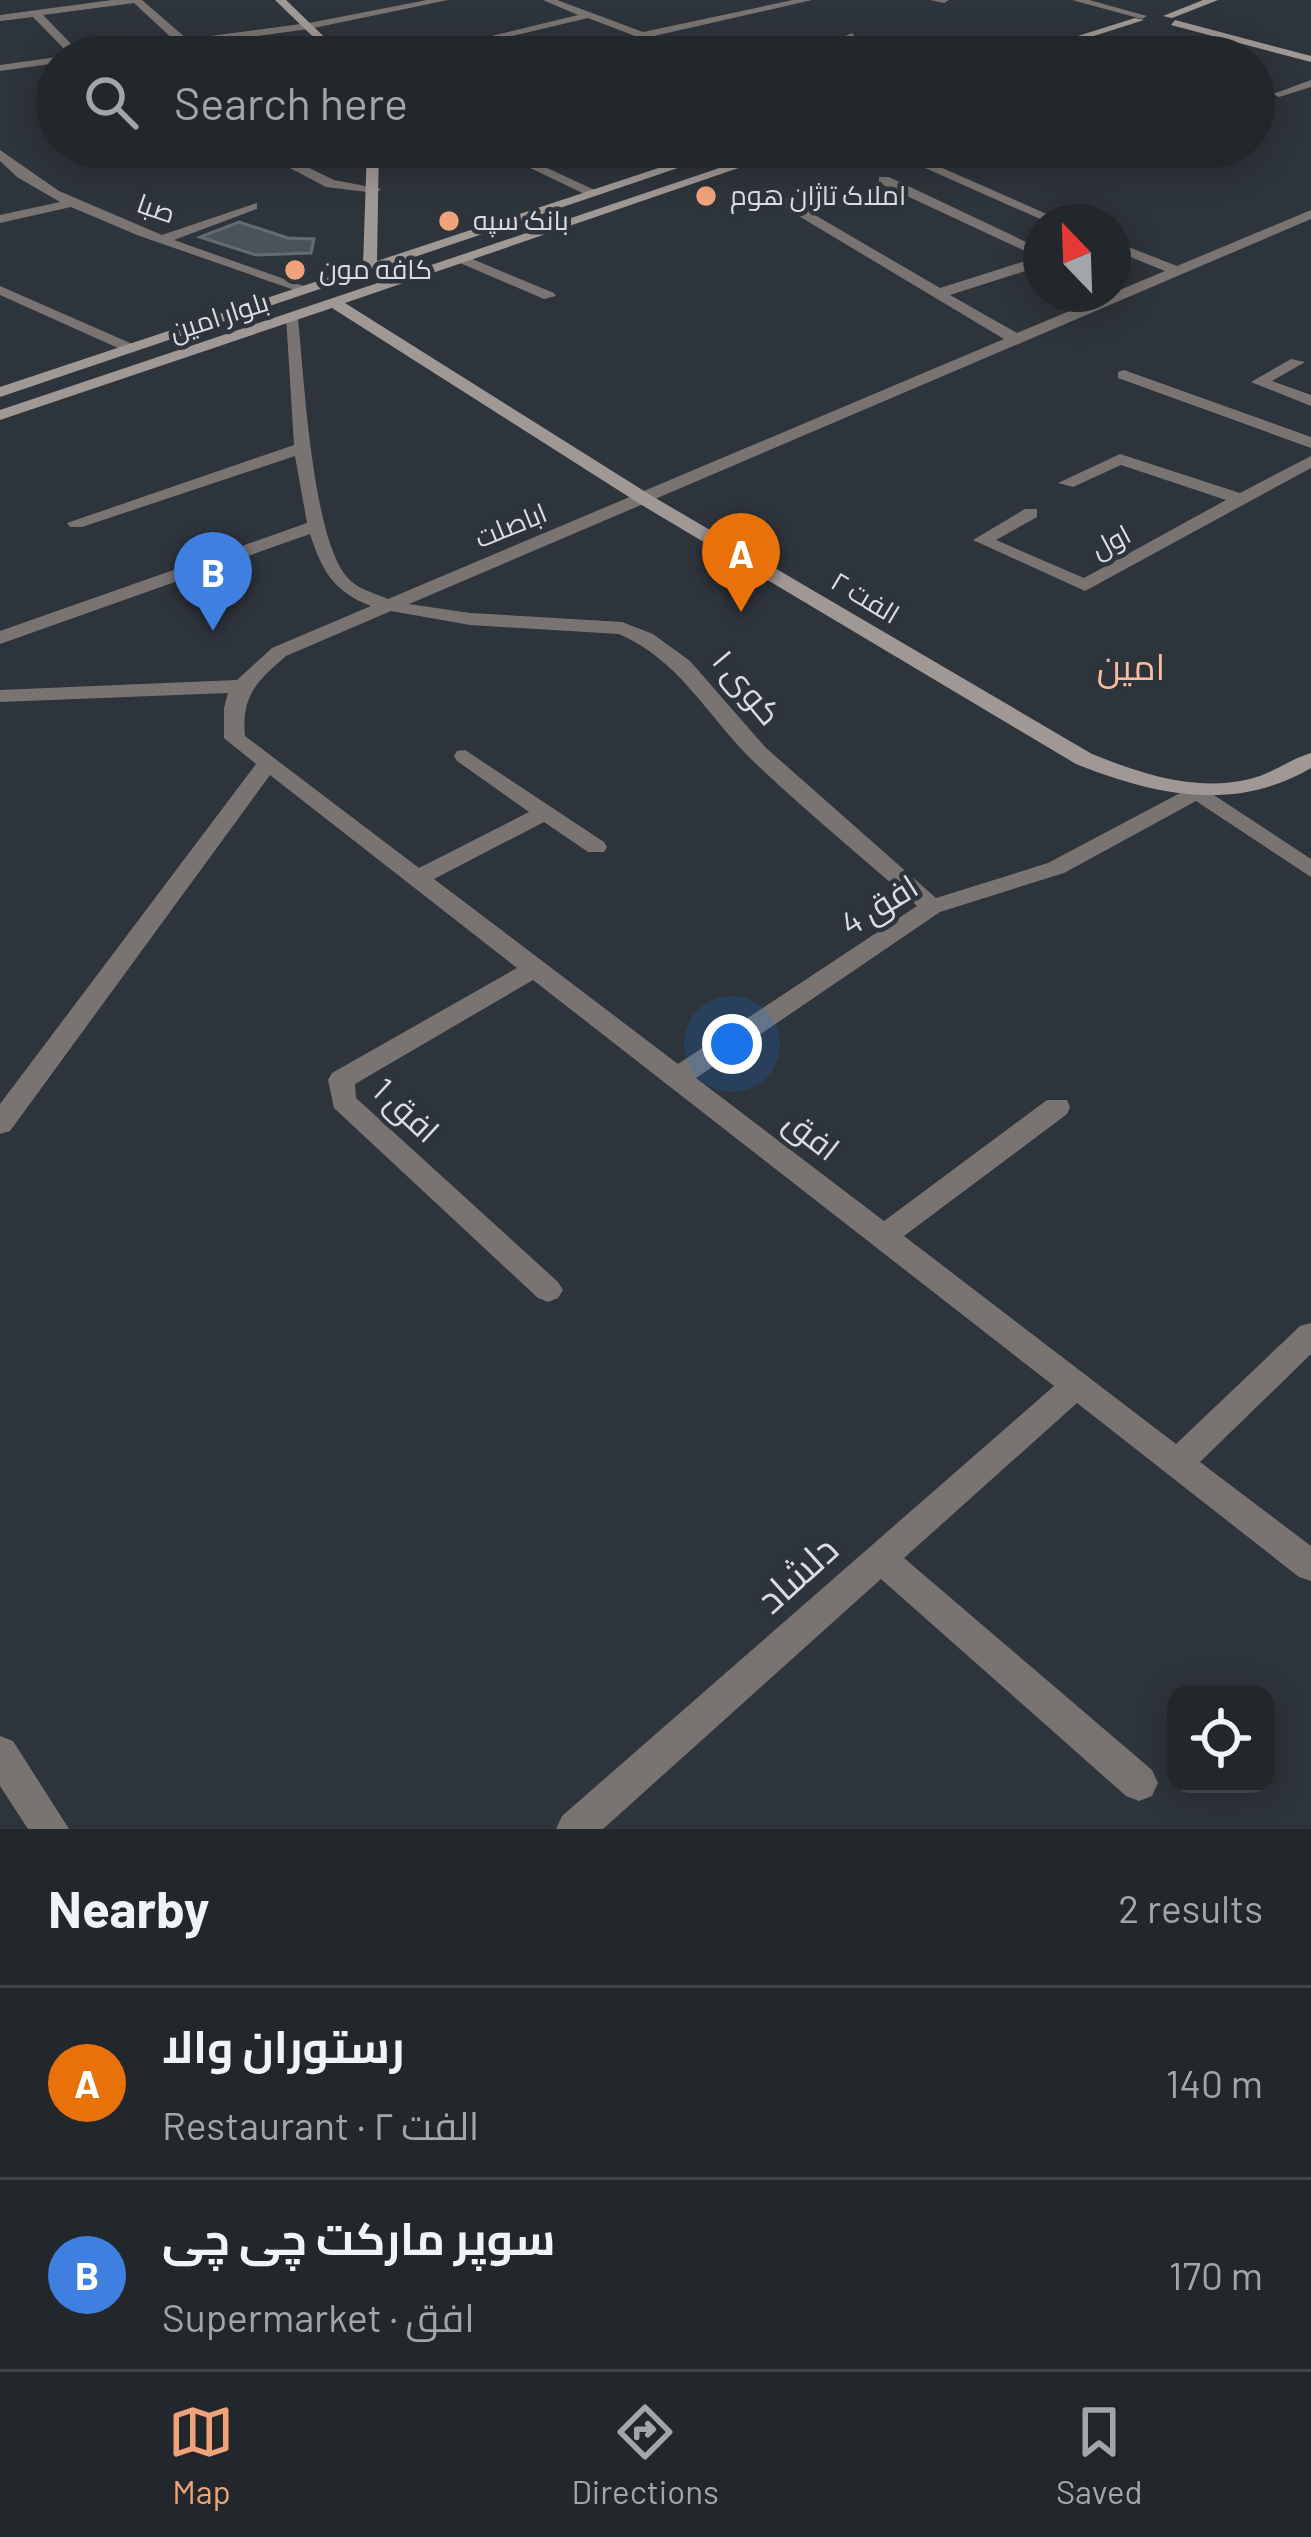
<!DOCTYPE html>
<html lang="en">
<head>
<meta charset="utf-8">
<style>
  :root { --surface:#22272c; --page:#2e3338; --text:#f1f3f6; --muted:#a2a5a9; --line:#3f4448; --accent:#f0a27a }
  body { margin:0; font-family:Barlow,Cairo,sans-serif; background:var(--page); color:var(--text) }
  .controls { position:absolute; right:36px; bottom:36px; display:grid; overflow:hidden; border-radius:24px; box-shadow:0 6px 30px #0003 }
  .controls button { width:108px; height:108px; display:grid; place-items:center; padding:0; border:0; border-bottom:3px solid var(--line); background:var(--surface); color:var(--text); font:60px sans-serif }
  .compass { position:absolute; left:1023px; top:204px; width:108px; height:108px; border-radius:50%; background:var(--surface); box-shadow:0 6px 30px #0003; rotate:337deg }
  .you { position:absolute; left:732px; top:1044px; width:42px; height:42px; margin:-30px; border:9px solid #fff; border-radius:50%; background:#1a73e8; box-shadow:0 0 0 18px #1a73e833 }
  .badge { display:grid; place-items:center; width:78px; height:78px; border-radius:50%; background:var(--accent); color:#fff; font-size:39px; font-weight:700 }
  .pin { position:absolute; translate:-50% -99px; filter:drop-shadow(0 3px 6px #0008) }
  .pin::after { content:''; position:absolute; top:63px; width:42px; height:36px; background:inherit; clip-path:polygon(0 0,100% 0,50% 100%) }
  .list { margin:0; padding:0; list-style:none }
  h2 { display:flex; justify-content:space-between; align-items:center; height:156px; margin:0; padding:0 48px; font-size:51px }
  h2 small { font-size:39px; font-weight:400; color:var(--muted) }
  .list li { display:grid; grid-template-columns:78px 1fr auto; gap:36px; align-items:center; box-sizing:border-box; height:192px; padding:0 48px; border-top:3px solid var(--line) }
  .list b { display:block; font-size:45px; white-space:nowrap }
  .list p { margin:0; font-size:39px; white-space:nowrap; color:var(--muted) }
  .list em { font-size:39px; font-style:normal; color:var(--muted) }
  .icon { flex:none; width:66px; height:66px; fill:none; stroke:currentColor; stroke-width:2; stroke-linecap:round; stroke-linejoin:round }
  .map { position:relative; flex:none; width:1311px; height:1829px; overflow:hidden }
  .search { position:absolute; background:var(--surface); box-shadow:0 6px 30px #0003; left:36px; right:36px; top:36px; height:132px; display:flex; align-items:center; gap:30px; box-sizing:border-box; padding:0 42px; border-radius:66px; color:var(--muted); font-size:45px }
  .sheet { height:540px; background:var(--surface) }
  nav { display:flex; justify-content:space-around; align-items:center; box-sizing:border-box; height:168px; border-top:3px solid var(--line); background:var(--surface); font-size:33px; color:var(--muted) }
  nav a { display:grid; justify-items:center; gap:6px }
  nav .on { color:var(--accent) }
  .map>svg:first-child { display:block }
  .building { fill:#4b525a; stroke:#656b74; stroke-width:3 }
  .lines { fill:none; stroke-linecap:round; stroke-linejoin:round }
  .street { fill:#797472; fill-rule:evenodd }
  .secondary { fill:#a09895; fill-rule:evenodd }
  .poi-dot { fill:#f0a27a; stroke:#2e343b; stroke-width:4.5 }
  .labels { text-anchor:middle; stroke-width:9; stroke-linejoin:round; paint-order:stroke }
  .far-poi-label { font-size:27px; fill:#d9dde2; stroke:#2e343b; text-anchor:start }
  .far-street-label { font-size:27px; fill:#d9dde2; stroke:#2e343b }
  .street-label { font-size:33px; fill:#d9dde2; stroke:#2e343b }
  .neighbourhood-label { font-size:36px; fill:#f9bda0; stroke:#2e343b }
  .near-street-label { font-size:39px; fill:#d9dde2; stroke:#2e343b }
</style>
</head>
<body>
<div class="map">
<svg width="1311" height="1829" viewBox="0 0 1311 1829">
  <rect width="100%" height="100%" fill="#2e343b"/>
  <path class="building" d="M239,222L288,238L314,239L311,253L256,255L200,237Z"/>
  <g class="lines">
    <path class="street" d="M112,0H142L187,39L309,23L427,0H448L309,29L193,45L197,50L192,53L182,47L105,57H72L33,17L0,21V15ZM134,3L175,41L81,54L43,15Z
      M543,0H557L643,32L793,0H812L654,36L704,57C686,57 671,45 655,46C630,47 608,57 584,57L648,41L588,18L424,57H405L578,15Z
      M930,0H949L944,3Z
      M1072,0H1089L1147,16L1142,19Z
      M852,33L856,38L836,47L862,57H846L821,47Z
      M1095,44L1140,55L1141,57L1091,49Z
      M57,57V63L0,71V65Z
      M1311,80V87L1279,97L1273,94Z
      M250,147H266L334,180L381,189L375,193L326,187Z
      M486,147H502L601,193L589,196Z
      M917,147H935L915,156L1065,222H1047L898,156Z
      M0,150L59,191L162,235L257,203V209L174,240L315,290L303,293L137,235L71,207L0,223V215L60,202L17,177L0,161Z
      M879,177H889L1041,249V266L950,295L1017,333L1165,271L1113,250V241L1177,266L1311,210V219L409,604L470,613L622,622L653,634L690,661L765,747L936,898L1048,863L1197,784L1311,859V877L1196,801L1064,873L940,912L696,1078L884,1221L1047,1100H1067L1070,1107L1067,1114L904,1236L1176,1444L1300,1326L1311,1323V1354L1200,1462L1311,1546V1581L1299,1577L1077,1403L904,1558L1152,1770L1158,1783L1152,1796L1139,1801L1126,1796L881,1579L603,1829H556L562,1816L1054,1386L533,980L355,1084L356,1098L558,1282L563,1290L558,1298L548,1302L538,1298L334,1108L328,1080L332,1073L517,968L270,775L10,1131L0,1134V1104L256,764L224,738V708L228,693L0,702V690L237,680L272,648L371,606C334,592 322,571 310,534L0,644V631L307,523L295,456L82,527H70L67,523L294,445L286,316L298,319C304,376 312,537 347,577C357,589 374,593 388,599L1004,339L772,200L784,197L940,288L1038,257L879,183ZM391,611L470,625L619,634C679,660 706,714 751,759C804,810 862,857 917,906L678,1064L434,879L544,822L588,852H604L607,847L604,842L465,750L457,751L454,756L457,761L529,812L419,868L245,736C241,696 257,681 286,656Z
      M465,256L554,293L556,296L544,299L460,263L458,260Z
      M0,286L137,346L140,349L127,352L0,295Z
      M1291,359L1305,362L1272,381L1311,395V406L1251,382Z
      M1124,370L1311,437V448L1118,378V372Z
      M1120,454L1240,493L1311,456V468L1085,591L973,540L1025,509H1037V517L996,540L1084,578L1226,500L1121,465L1073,487L1058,483Z
      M0,1736L13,1741L69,1829H28L0,1786Z"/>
    <path class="secondary" d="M275,0H286L345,57H334Z
      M1203,0H1218L1172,18L1163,16Z
      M1135,18L1144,20L1028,57H1011Z
      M1175,20L1311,56V62L1171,25Z
      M367,147H379L377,261L722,147H740L0,397V387L363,266Z
      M782,147H800L345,303L652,496L1092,754C1141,774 1196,792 1250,779C1272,774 1290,759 1311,753V768C1235,813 1154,795 1076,764L640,504L332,308L0,420V410Z"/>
  </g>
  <g class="poi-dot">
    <circle cx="706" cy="196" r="12"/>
    <circle cx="449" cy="221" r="12"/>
    <circle cx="295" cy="270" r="12"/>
  </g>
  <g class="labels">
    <g class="far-poi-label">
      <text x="730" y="205">املاک تاژان هوم</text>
      <text x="473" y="230">بانک سپه</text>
      <text x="319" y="279">کافه مون</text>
    </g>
    <g class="far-street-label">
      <text transform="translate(156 209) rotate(19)" y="9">صبا</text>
      <text transform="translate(219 317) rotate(-18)" y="9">بلوار امین</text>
      <text transform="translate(511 526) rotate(-22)" y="9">اباصلت</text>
      <text transform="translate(1111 542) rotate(-28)" y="9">اول</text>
      <text transform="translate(865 598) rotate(31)" y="9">الفت ۲</text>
    </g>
    <g class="street-label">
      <text transform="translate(747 687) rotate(50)" y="12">کوی ۱</text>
      <text transform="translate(879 905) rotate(-32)" y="12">افق 4</text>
      <text transform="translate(406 1110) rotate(43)" y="12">افق 1</text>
      <text transform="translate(812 1135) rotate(38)" y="12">افق</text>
    </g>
    <g class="neighbourhood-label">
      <text x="1131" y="680">امین</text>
    </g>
    <g class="near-street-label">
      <text transform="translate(797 1574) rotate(-42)" y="14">دلشاد</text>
    </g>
  </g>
</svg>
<div class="controls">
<button><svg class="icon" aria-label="locate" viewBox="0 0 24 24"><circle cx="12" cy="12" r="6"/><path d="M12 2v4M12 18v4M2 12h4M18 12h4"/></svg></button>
</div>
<svg class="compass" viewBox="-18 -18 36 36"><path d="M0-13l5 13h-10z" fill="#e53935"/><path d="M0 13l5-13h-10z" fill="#a2a5a9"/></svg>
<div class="you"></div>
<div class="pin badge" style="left:741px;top:612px;background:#e8710a">A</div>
<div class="pin badge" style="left:213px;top:631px;background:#3f7fe0">B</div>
<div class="search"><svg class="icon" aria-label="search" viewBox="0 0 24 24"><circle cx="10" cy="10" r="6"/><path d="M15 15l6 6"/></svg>Search here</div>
</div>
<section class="sheet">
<h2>Nearby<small>2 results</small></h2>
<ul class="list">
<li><span class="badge" style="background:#e8710a">A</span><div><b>رستوران والا</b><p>Restaurant · الفت ۲</p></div><em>140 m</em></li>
<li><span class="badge" style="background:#3f7fe0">B</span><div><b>سوپر مارکت چی چی</b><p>Supermarket · افق</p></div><em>170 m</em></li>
</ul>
</section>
<nav>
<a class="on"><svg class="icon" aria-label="map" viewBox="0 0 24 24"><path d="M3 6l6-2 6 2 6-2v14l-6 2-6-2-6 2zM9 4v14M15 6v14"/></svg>Map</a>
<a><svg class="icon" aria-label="directions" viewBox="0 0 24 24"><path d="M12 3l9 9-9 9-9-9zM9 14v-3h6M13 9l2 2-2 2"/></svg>Directions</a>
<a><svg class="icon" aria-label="saved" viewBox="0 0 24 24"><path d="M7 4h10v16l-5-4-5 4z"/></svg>Saved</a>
</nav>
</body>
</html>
